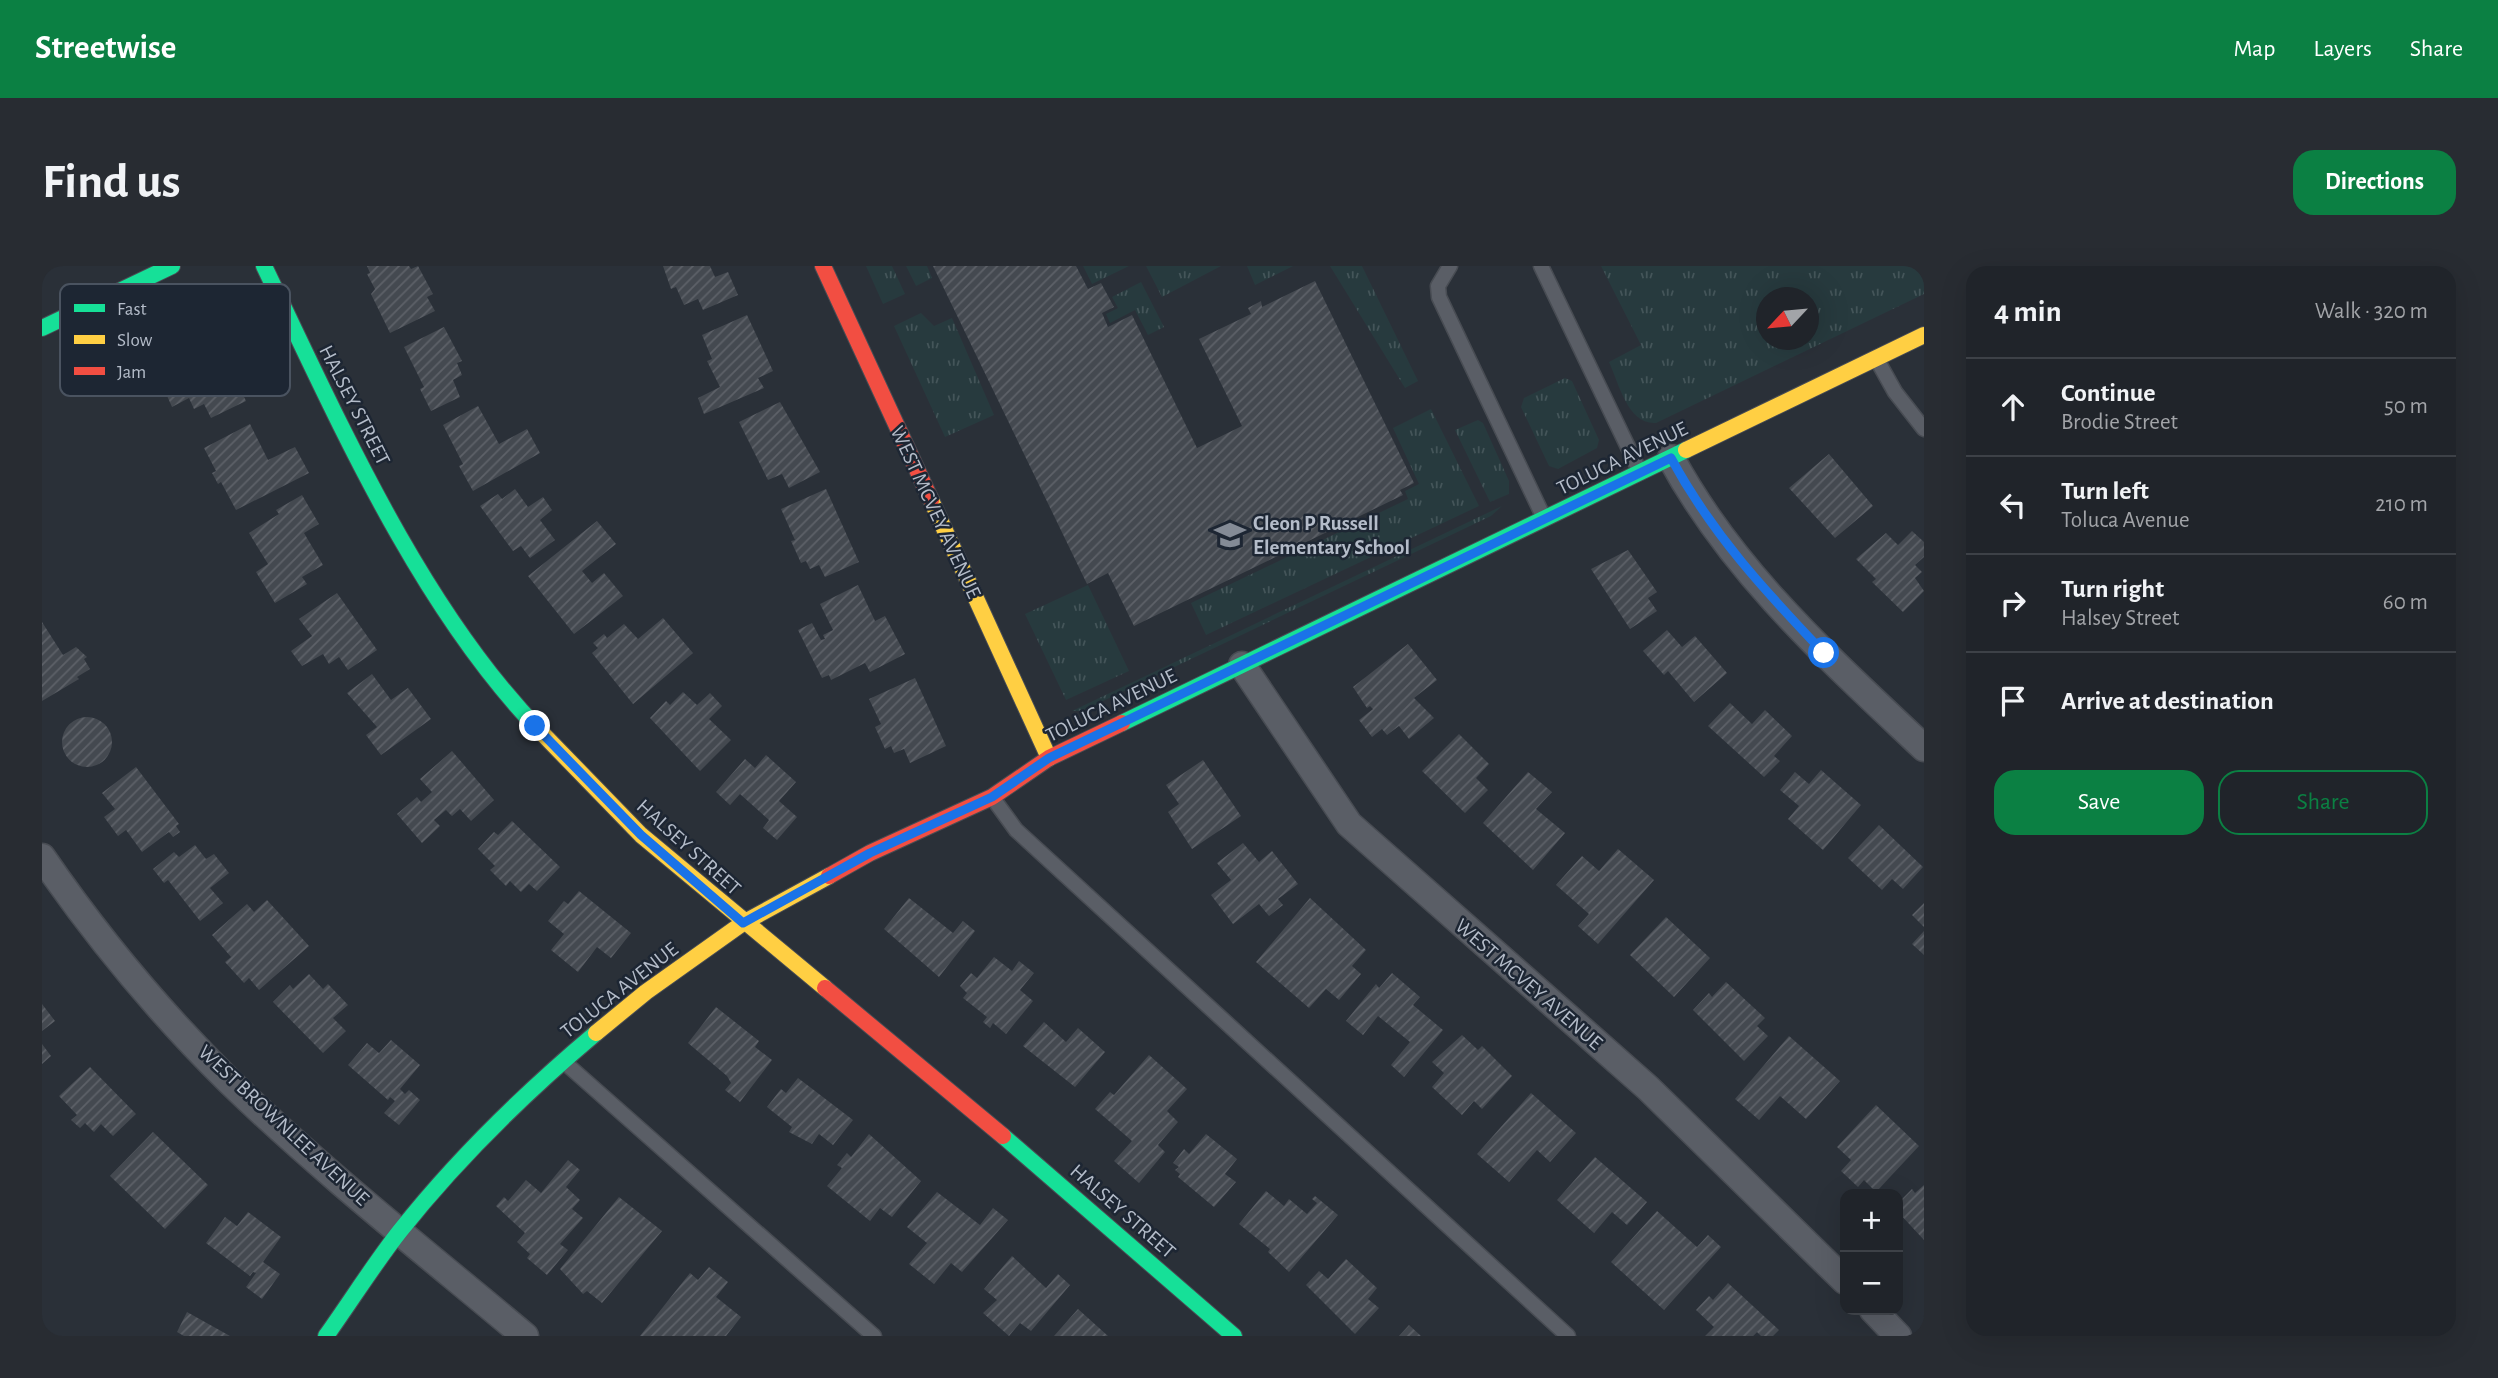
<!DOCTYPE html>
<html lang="en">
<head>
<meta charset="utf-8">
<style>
  :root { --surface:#20242a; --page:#282c32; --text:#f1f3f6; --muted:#a2a4a8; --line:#3d4147; --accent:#0b8043 }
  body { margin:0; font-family:"Alegreya Sans",sans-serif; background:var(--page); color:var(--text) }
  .controls { position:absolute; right:21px; bottom:21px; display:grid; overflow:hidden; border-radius:14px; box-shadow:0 7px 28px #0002 }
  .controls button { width:63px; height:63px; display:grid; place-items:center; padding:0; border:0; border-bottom:2px solid var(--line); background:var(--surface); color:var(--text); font:35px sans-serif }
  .compass { position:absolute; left:1714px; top:21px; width:63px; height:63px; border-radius:50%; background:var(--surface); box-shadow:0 7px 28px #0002; rotate:244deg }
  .stop { position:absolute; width:21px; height:21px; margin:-16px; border:5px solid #1a73e8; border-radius:50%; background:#fff }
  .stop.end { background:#1a73e8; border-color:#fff; box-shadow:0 2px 7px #0008 }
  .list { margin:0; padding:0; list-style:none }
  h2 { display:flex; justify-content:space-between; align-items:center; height:91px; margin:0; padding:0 28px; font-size:30px }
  h2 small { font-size:23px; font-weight:400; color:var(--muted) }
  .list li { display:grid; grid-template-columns:46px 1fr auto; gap:21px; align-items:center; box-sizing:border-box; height:98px; padding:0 28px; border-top:2px solid var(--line) }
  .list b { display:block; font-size:26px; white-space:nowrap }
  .list p { margin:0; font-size:23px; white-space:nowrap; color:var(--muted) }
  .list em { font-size:23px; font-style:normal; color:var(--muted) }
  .actions { display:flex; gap:14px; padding:21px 28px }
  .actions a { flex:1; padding:16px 0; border:2px solid var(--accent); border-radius:21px; text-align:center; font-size:24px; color:var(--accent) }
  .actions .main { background:var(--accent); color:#fff }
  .icon { flex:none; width:38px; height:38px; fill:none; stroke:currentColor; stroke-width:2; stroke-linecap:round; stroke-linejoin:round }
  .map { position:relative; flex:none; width:1882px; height:1070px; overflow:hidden; border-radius:21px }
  header { display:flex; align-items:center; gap:42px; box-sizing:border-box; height:98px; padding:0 35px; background:var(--accent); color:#fff }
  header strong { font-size:33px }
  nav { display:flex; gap:38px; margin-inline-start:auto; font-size:24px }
  .intro { display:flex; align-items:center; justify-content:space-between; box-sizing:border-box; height:168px; padding:0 42px }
  h1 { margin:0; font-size:49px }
  .button { padding:18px 32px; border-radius:21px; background:var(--accent); color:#fff; font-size:24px; font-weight:700 }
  main { display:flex; gap:42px; padding:0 42px }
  aside { flex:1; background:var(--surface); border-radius:21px; box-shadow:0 7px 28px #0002 }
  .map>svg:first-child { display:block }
  .grass { fill:url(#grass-tufts); fill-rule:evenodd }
  .building { fill:url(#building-hatch) }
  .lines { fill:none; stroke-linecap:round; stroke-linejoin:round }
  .lane-casing { stroke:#484c53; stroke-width:17 }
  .street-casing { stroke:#484c53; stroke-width:29 }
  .fast-casing { stroke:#484c53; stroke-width:18 }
  .slow-casing { stroke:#484c53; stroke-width:18 }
  .jam-casing { stroke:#484c53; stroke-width:18 }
  .lane { stroke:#5a5e66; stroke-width:14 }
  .street { stroke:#5a5e66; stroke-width:26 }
  .fast { stroke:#16e098; stroke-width:16 }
  .slow { stroke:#ffcf43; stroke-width:16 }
  .jam { stroke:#f24e42; stroke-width:16 }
  .route { stroke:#1a73e8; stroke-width:9 }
  .labels { text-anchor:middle; stroke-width:5; stroke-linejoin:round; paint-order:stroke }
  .street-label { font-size:21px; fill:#b4bcc9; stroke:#1d2633 }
  .poi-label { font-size:21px; font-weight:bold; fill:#b4bcc9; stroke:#1d2633; text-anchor:start }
  .key { fill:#1d2633; stroke:#4a5360; stroke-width:2 }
  .key-label { font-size:19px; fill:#b4bcc9 }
</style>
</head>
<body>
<header>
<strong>Streetwise</strong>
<nav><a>Map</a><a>Layers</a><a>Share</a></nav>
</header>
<div class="intro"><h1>Find us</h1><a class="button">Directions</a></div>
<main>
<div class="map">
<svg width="1882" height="1070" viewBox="0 0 1882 1070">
  <defs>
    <pattern id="grass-tufts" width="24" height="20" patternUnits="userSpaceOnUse" patternTransform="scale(1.75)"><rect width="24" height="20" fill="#273a3e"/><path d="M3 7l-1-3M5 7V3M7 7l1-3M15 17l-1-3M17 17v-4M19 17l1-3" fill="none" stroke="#445559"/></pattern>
    <pattern id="building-hatch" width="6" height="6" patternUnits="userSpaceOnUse" patternTransform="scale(1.75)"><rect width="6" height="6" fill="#444950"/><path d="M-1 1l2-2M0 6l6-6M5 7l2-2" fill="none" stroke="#5d6168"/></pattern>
  </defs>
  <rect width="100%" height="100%" fill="#2a3038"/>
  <path class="grass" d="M824,0H850L863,28L841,38Z
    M864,0H885L890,12L874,20Z
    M1041,0H1087L1050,18Z
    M1104,0H1179L1120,31Z
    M1205,0H1251L1213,19Z
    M1288,0H1320L1376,115L1363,122Z
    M1559,0H1882V28L1614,157C1586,159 1577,118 1567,96L1599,79ZM1724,32H1766V74H1724Z
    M1099,16L1122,61L1106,69L1093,44L1068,57L1064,48L1076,42L1070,31Z
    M879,47L892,60L910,52L952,149L903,171L852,60Z
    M1523,112L1530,115L1557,174L1555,182L1516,203L1507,200L1479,141L1482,132Z
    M1389,143L1437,240L1164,369L1149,337L1366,233L1363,225L1377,218L1351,162Z
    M1436,154L1441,157L1467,215V228L1448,236L1413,164Z
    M1460,240L1449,250L1040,445H1030Z
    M1046,319L1087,405L1024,434L983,348Z"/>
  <path class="building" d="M325,0H367L369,3L376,0L391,28L385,31L393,45L348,67L329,28L333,23L325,8L328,7Z
    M621,0H668L673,11L686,6L696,29L661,44L656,33L642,39L634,21L629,23Z
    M891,0H1034L1046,23L1059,17L1072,41L1060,47L1066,61L1090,49L1155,182L1200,160L1157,73L1209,48L1206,42L1219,35L1220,41L1273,15L1372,217L1358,224L1361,229L1092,360L1066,307L1045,318Z
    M705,49L731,105L716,112L722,122L662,148L656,132L678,121L665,95L670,93L660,69Z
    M402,61L420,95L415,97L420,109L411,114L418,131L389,145L378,123L382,121L362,81Z
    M169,79L177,97L184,94L204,135L169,152L162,138L152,143L147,132L130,141L122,123L139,116L130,98Z
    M738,136L778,206L747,222L740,208L726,214L697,156Z
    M436,140L457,178L485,163L498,187L431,225L417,200L421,198L401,159Z
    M208,158L226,194L253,181L267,207L194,244L179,216L176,218L170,207L174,205L162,182Z
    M1787,188L1831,240L1793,272L1747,222Z
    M473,223L486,241L501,231L510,244L498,254L513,274L488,292L479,280L471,285L438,240L456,228L460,233Z
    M784,223L817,296L783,311L777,299L768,303L764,295L759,297L749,275L753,274L739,243Z
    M260,229L277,258L262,267L281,299L260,311L265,318L233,337L214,306L226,298L207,267L237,248L234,244Z
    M555,255L574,278L540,305L550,317L562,307L581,330L532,368L486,310Z
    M1870,265L1882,276V291L1873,299L1880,306L1873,312L1882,325L1861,346L1830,316L1834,313L1814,293L1844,267L1856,279Z
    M1586,284L1615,326L1606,332L1615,345L1588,363L1549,303Z
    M816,319L833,355L843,350L863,388L828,406L823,397L789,414L787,409L780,412L756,364L770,357L779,374L783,373L781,369L791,364L778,338Z
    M295,327L335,384L306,404L297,391L287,398L281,388L260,400L249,385L270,370L257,353Z
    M621,352L651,387L591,438L550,387L556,382L551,377L562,368L565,372L582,358L596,373Z
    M0,356L21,389L34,381L45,391L42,393L48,403L35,411L37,413L0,435Z
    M1625,364L1640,381L1653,370L1685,407L1652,436L1626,405L1622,409L1601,385Z
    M1366,378L1395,414L1372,432L1392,452L1367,473L1357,460L1345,469L1340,463L1330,471L1317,454L1331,443L1328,440L1325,442L1311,421Z
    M330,408L349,434L366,422L389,453L339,489L324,469L335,461L305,427Z
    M873,412L904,480L868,497L862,483L852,487L849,480L843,483L833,461L839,458L827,433Z
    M641,426L655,439L668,427L680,440L667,453L689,474L658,505L608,452L624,435L628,439Z
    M1688,437L1710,458L1723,444L1750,470L1732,490L1738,495L1722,511L1666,460Z
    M20 476a25 25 0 1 1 50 0a25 25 0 1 1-50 0Z
    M1417,468L1447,498L1434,512L1446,524L1423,547L1380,505Z
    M410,485L452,534L429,555L418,543L410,550L404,544L392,554L398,560L380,577L355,548L375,531L379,536L390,526L378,513Z
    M724,489L754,516L737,535L755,551L735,574L721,562L727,554L698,528L688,539L674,526L703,493L713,502Z
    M1161,494L1199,550L1150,583L1126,546L1137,538L1124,519Z
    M94,501L137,558L134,560L138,566L131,571L127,566L100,586L84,564L76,570L62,551L73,543L60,527Z
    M1779,504L1819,539L1781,584L1746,553L1757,540L1738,524L1753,506L1767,518Z
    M1486,506L1510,526L1494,543L1523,567L1491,604L1441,557Z
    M470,555L518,601L495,625L487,618L479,626L468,615L464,620L448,604L453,600L436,583L452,566L456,569Z
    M1837,559L1881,601L1861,623L1850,613L1840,624L1806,592Z
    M1201,577L1217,596L1230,585L1256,618L1236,633L1241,639L1227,650L1217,638L1191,658L1169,629L1189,614L1175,597Z
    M153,579L164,593L172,588L187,607L168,622L181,637L158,655L126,614L122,617L111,603L132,586L137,591Z
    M1576,583L1612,614L1556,678L1536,660L1547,648L1514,619L1540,590L1557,605Z
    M537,625L589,667L569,692L555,681L536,706L509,684L522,668L506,655L522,635L526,638Z
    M867,632L911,667L921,655L933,665L897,711L842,663Z
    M1268,632L1324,684L1310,700L1319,708L1297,734L1284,723L1267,742L1214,696Z
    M225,634L267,680L217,724L207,712L202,717L183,696L189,691L170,669L205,638L212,646Z
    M1882,637V661L1870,649Z
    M1624,651L1668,692L1632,731L1588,689Z
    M1882,665V689L1870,678Z
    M952,691L970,705L977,695L992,707L978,724L991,735L964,768L951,757L948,762L941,756L945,751L921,732L925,727L918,720L929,707L935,712Z
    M1350,707L1378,731L1371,739L1401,764L1362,811L1349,799L1368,776L1336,750L1321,769L1304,755L1334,718L1337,722Z
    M267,708L281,723L286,718L306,739L291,752L304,765L281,787L231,736L248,719L251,723Z
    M1684,716L1723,752L1715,760L1726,770L1702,795L1651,744L1667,727L1670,731Z
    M0,738L13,755L0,765Z
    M674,741L717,775L713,781L730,794L698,836L683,824L689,817L685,810L646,777Z
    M1002,756L1024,776L1036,762L1063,786L1033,821L981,780Z
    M1420,769L1436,784L1440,780L1470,810L1440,843L1432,835L1420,849L1390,821L1402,807L1390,796Z
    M1747,770L1798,815L1764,853L1738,830L1717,854L1693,833Z
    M349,774L378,799L358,823L363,828L367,824L378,834L357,859L342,847L353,835L348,831L346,834L306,799L325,777L337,787Z
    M0,778L9,790L0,798Z
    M1107,789L1145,823L1125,845L1136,856L1116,879L1123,886L1097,917L1072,895L1090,875L1053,843L1068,826L1072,829Z
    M48,801L94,848L71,870L59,858L52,866L43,857L38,862L29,854L35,849L17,830Z
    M756,812L811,854L791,879L777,868L770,878L747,866L750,861L725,841L739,823L744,827Z
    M1489,827L1534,867L1508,896L1495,884L1467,916L1435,888Z
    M1834,839L1877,880L1834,926L1822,914L1816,921L1799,905L1809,894L1795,881Z
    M111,866L166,919L123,963L68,910Z
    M827,868L879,915L850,951L838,942L828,955L785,920L800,902L795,899L805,887L809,891Z
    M1164,868L1195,893L1183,908L1194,916L1172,941L1136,911L1138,908L1133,904L1137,901L1131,897L1142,883L1147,888Z
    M1553,891L1605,936L1585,959L1570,946L1552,967L1515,934Z
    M526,894L538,904L524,921L538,934L530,943L541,952L518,978L526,984L505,1009L485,992L488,988L475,976L483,967L454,940L462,931L466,935L484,914L499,927Z
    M1882,919V974L1856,946V937L1870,923L1873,927Z
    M1224,925L1242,940L1247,933L1265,948L1275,937L1270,933L1273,930L1296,949L1247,1006L1226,986L1228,983L1197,958Z
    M895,926L938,959L951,942L966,954L920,1006L909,997L892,1018L867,998L885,977L865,961Z
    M577,931L620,965L560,1037L545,1025L541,1028L518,1003Z
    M1615,945L1655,981L1666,969L1679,981L1622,1044L1569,996Z
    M206,946L239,971L221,996L238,1008L220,1033L204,1021L214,1007L211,1006L208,1010L164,977L183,951L195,960Z
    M970,990L1004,1022L1016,1008L1028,1019L989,1065L978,1057L967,1070L941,1047L955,1034L942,1023Z
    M1304,993L1335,1022L1326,1033L1337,1042L1313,1068L1264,1019L1277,1005L1286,1013Z
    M667,1001L686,1016L674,1031L699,1051L684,1070H598L648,1007L656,1014Z
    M1686,1017L1737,1064L1731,1070H1719L1715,1066L1711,1070H1663L1672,1061L1654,1044L1667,1030L1671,1034Z
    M1036,1043L1066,1070H1012Z
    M145,1046L188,1070H142L135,1066Z
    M1367,1059L1379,1070H1357Z"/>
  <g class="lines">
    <defs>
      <path id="lane" d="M1408,0L1396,20L1397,31L1502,252
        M1499,0L1597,204
        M1834,92L1853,126L1882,163
        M950,531L974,564L1526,1070
        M521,795L832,1070"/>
      <path id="street" d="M1629,192C1691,307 1788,393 1882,482
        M1200,399L1307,558L1606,822L1803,1015
        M0,591C55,671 119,748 188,816C280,905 385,988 483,1070
        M1831,1044L1856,1070"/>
      <path id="fast" d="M222,0C296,154 378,342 498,465
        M0,62L130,0
        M1080,457L1644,184
        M961,870L1192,1070
        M284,1070C309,1035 332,998 358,965C415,893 484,826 554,767"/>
      <path id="slow" d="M1644,184L1882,69
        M889,234L1007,492
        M498,465L599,569L783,722
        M554,767L604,726L701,657L787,610"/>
      <path id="jam" d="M781,0L889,234
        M787,610L828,587L950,531L1007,492L1080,457
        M783,722L961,870"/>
    </defs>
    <use href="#lane" class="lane-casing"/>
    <use href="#street" class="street-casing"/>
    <use href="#fast" class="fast-casing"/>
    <use href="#slow" class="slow-casing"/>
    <use href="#jam" class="jam-casing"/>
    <use href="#lane" class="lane"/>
    <use href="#street" class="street"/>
    <use href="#fast" class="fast"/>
    <use href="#slow" class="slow"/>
    <use href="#jam" class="jam"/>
  </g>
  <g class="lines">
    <path class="route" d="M493,460L599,569L701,657L828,587L950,531L1007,492L1629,192C1670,268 1723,325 1782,387"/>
  </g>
  <defs>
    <symbol id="school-bare" viewBox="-9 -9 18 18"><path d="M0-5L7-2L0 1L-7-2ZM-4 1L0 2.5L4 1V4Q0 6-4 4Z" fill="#848b96" stroke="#1d2633" stroke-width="2.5" paint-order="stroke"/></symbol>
  </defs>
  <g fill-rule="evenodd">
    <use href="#school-bare" x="1166" y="247" width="44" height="44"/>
  </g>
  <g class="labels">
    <g class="street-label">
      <text transform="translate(313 139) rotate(63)" y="7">HALSEY STREET</text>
      <text transform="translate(1580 192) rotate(-26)" y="7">TOLUCA AVENUE</text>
      <text transform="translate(894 246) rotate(65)" y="7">WEST MCVEY AVENUE</text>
      <text transform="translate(1069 439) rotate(-26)" y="7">TOLUCA AVENUE</text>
      <text transform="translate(647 581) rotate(42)" y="7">HALSEY STREET</text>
      <text transform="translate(1487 718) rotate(41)" y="7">WEST MCVEY AVENUE</text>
      <text transform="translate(577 724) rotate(-38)" y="7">TOLUCA AVENUE</text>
      <text transform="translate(242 859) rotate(43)" y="7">WEST BROWNLEE AVENUE</text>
      <text transform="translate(1081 945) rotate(41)" y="7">HALSEY STREET</text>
    </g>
    <g class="poi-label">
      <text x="1211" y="264">Cleon P Russell<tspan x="1211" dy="24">Elementary School</tspan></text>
    </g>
  </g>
  <rect x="18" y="18" width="230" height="112" rx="10" class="key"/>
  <rect x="32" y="38" width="31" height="8" fill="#16e098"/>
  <rect x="32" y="69" width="31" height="9" fill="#ffcf43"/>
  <rect x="32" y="101" width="31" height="8" fill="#f24e42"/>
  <g class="key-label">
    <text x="75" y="49">Fast</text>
    <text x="75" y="80">Slow</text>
    <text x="75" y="112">Jam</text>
  </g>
</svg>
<div class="controls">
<button>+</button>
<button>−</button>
</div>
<svg class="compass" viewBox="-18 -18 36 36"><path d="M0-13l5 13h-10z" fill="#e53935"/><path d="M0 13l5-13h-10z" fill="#a2a4a8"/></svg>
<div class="stop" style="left:1782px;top:387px"></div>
<div class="stop end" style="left:493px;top:460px"></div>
</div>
<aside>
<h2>4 min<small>Walk · 320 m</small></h2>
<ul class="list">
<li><svg class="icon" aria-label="ahead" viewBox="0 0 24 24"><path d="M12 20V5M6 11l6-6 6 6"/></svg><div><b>Continue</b><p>Brodie Street</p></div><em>50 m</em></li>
<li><svg class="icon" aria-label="left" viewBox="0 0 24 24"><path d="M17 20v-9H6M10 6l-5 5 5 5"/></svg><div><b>Turn left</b><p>Toluca Avenue</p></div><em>210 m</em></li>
<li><svg class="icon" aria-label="right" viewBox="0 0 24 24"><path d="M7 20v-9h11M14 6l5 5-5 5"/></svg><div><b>Turn right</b><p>Halsey Street</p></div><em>60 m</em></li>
<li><svg class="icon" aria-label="arrive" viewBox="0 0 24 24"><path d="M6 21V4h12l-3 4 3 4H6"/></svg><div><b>Arrive at destination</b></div></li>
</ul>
<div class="actions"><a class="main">Save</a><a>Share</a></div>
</aside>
</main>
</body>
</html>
